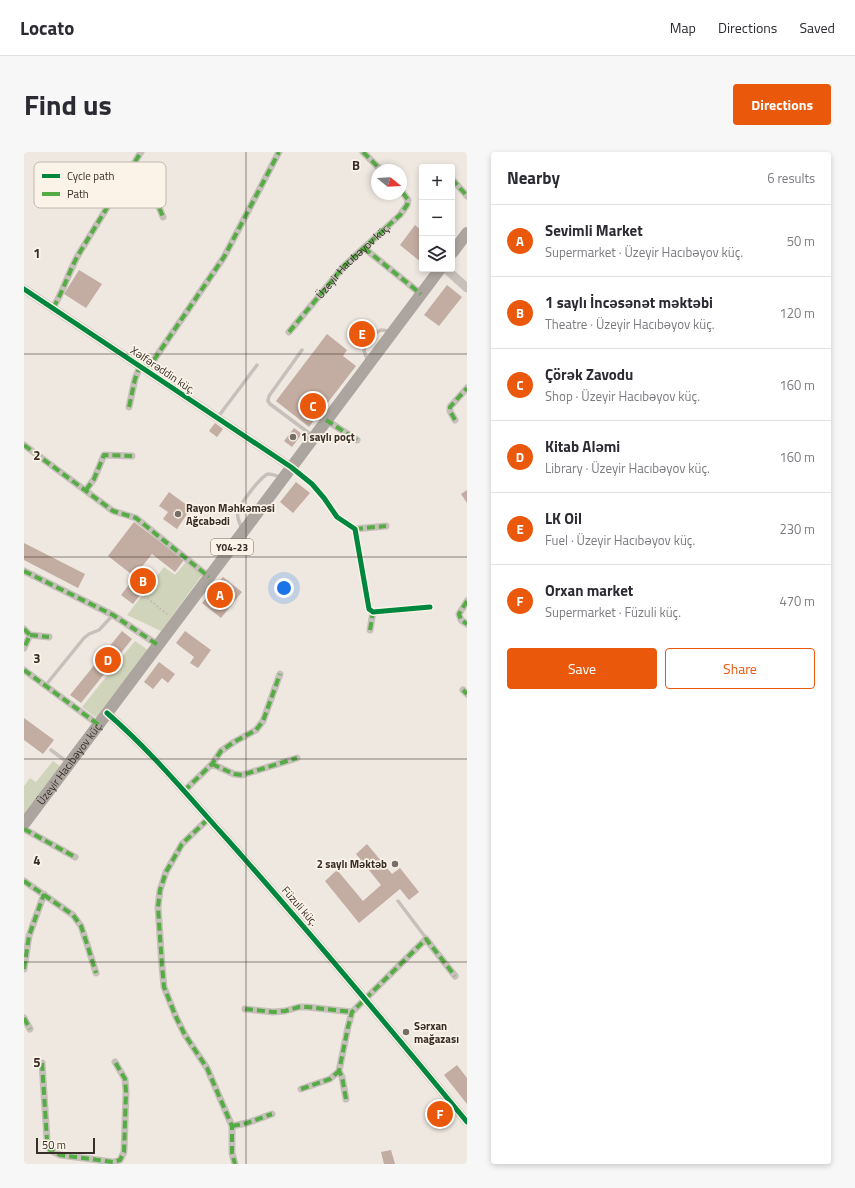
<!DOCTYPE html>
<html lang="en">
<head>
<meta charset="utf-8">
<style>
  :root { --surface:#fff; --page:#f7f7f7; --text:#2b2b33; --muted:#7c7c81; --line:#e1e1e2; --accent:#ea580c }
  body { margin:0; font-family:"Titillium Web",sans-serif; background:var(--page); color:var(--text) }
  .controls { position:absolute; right:12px; top:12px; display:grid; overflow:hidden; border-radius:4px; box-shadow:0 2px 6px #0003 }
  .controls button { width:36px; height:36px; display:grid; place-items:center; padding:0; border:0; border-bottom:1px solid var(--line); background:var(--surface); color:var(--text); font:20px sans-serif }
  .compass { position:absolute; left:347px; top:12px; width:36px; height:36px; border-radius:50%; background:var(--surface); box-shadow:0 2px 6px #0003; rotate:108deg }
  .scale { position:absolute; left:12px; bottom:10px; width:59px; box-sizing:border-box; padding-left:4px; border:2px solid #382d27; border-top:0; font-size:11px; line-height:14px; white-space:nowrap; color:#382d27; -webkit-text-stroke:3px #fbf3e8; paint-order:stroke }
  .you { position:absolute; left:260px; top:436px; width:14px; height:14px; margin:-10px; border:3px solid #fff; border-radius:50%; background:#1a73e8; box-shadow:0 0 0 6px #1a73e833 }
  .badge { display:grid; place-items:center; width:26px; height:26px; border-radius:50%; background:var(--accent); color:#fff; font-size:13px; font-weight:700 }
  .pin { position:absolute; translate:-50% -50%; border:2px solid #fff; box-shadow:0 1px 4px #0006 }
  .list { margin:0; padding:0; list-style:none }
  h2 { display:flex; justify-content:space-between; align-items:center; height:52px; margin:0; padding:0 16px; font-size:17px }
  h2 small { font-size:13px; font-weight:400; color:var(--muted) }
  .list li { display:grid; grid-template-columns:26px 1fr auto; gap:12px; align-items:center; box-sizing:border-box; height:72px; padding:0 16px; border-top:1px solid var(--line) }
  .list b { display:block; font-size:15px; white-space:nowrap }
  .list p { margin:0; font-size:13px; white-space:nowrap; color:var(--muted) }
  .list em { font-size:13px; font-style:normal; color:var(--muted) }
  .actions { display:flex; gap:8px; padding:12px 16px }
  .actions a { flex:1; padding:9px 0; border:1px solid var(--accent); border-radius:4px; text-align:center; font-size:14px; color:var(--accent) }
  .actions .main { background:var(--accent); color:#fff }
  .icon { flex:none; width:22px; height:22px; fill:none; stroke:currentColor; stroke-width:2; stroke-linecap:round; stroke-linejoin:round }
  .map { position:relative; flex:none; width:443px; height:1012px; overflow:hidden; border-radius:4px }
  header { display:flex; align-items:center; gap:24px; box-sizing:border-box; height:56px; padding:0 20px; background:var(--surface); border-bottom:1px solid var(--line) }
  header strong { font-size:19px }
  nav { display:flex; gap:22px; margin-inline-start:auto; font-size:14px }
  .intro { display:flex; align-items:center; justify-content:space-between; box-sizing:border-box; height:96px; padding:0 24px }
  h1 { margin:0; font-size:28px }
  .button { padding:10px 18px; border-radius:4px; background:var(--accent); color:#fff; font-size:14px; font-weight:700 }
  main { display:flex; gap:24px; padding:0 24px }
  aside { flex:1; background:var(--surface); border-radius:4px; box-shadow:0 2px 6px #0003 }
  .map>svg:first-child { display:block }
  .green { fill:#cfd4ba }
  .building { fill:#c3aca1 }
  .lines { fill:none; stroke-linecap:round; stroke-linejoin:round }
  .path { stroke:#c0b9b2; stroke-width:1.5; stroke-dasharray:2 2; stroke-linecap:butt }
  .service { stroke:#c7c0ba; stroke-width:3.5 }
  .minor { stroke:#c7c0ba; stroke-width:7 }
  .tertiary { stroke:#c7c0ba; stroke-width:9 }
  .primary { stroke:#aca59f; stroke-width:12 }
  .quiet { stroke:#55ab44; stroke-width:4; stroke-dasharray:8 4; stroke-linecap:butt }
  .cycleway-casing { stroke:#fbf3e8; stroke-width:8 }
  .cycleway { stroke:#00873e; stroke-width:5 }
  .grid { fill:none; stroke:#382d27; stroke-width:1; stroke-opacity:0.55 }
  .poi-dot { fill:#786e68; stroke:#fbf3e8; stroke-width:1.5 }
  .labels { text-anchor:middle; stroke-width:3.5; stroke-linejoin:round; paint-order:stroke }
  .shield { fill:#fbf3e8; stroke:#726861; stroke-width:1 }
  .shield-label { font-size:10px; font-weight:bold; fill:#382d27 }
  .street-label { font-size:11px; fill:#382d27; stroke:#fbf3e8 }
  .poi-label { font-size:11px; font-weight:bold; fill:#382d27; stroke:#fbf3e8; text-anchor:start }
  .key { fill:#fbf3e8; stroke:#c0b8ae; stroke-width:1 }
  .key-label { font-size:11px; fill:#382d27 }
  .grid-label { font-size:13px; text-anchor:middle; font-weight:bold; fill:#382d27; stroke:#fbf3e8; stroke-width:3.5; stroke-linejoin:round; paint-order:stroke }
</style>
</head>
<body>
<header>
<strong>Locato</strong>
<nav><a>Map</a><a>Directions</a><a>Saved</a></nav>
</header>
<div class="intro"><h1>Find us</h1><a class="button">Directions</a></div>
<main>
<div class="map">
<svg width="443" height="1012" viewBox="0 0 443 1012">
  <rect width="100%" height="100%" fill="#eee8e1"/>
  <path class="green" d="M162,410L178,423L137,479L103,463L140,415L151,423Z
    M111,489L124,498L73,566L58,555Z
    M29,609L37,615L0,664V634L6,626L12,630Z"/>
  <path class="building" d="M391,73L398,79V111L376,93Z
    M55,118L78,132L62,156L40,142Z
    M423,133L438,145L415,174L400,163Z
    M332,168L347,180L337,192L323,181Z
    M303,182L323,198L319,204L332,214L285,275L252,249Z
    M191,271L199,277L193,285L185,279Z
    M270,276L278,282L268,295L260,289Z
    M272,330L286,341L269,361L256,350Z
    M443,338V351L437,342Z
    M145,340L167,356L153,377L139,367L144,360L135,354Z
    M110,370L160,408L151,420L128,402L116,417L129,426L109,452L97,443L111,425L84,404Z
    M0,391L61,422L54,436L0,408Z
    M199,425L218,440L197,466L178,451Z
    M98,479L108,487L57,551L46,543Z
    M161,479L187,498L174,516L166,511L170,505L152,491Z
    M135,510L151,522L144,531L138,526L129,537L120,530Z
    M0,566L30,588L19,602L0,588Z
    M343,692L368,722L376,716L395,740L385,748L376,737L335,771L301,729L313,718L339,749L357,733L332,702Z
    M433,913L443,926V952L420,923Z
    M367,998L371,1012H360L357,1000Z"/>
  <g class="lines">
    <path class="path" d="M117,441L144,463"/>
    <path class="service" d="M278,198L245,244L244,249L246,252L289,284
      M344,209L340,199L341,194L353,180L357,178L366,179
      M194,265L233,213
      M218,377C216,371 212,365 214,359C216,352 237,324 244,322C248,322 253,324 256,325
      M21,534L60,486L65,482L75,478L89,463
      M27,598L43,610
      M374,749L402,786"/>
    <path class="minor" d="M339,0L357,18
      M102,24L130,43L139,65
      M428,27L443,44
      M340,96L397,142
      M29,156C40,138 45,118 56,100L117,0
      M265,180L321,113L376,63L383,53L384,48L377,38
      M123,218L200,105L255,0
      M105,255L111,227L116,214
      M302,268L333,288
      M431,268L426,259V255L443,236
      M0,293L89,359L112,366L185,425
      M267,315L288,332L300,346L313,365L331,377L345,457L349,460H353L406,455
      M62,338L70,327L80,303L108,304
      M331,377L362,374
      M0,419L89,463L134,493
      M443,449L435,462L437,468L443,472
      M0,477L6,483L0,496
      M346,478L349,460
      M6,483L25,485
      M0,518L75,573
      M439,538L443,542
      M188,612L210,622L218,623L273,606
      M160,639L188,612L197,599L210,590L232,578L239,569L256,522
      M184,667L158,692L142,720L136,738L134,755L138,814L140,835L152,865L161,883L183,916L208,974V1001L211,1012
      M0,677L51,705
      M0,729L49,763L57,774L63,792L72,821
      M0,817L5,784L20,742
      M221,857L249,860L261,859L275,855H283L328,860
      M0,866L6,877
      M18,911L23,988L26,998L36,1003L89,1010L96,1008L100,1000L102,940L101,927L91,910
      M277,937L306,927L315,919
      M322,947L318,925L315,919L324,875L328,860L402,787L431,824
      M208,974L223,971L248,962"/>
    <path class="tertiary" d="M422,117L443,136
      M0,137L267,315
      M83,561C127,599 164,644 202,686C285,779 364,874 443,970"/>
    <g class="primary">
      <path d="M428,101L443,81"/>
      <path id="s1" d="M0,672L416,117"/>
    </g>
    <g class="quiet">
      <path d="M339,0L357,18"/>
      <path d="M102,24L130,43L139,65"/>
      <path d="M428,27L443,44"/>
      <path d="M340,96L397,142"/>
      <path d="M29,156C40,138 45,118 56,100L117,0"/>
      <path id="s2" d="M265,180L321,113L376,63L383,53L384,48L377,38"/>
      <path d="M123,218L200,105L255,0"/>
      <path d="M105,255L111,227L116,214"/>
      <path d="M302,268L333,288"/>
      <path d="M431,268L426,259V255L443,236"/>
      <path d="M0,293L89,359L112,366L185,425"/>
      <path d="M62,338L70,327L80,303L108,304"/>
      <path d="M331,377L362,374"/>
      <path d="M0,419L89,463L134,493"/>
      <path d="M443,449L435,462L437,468L443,472"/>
      <path d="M0,477L6,483L0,496"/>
      <path d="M346,478L349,460"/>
      <path d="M6,483L25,485"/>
      <path d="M0,518L75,573"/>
      <path d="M439,538L443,542"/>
      <path d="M188,612L210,622L218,623L273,606"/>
      <path d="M160,639L188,612L197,599L210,590L232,578L239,569L256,522"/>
      <path d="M184,667L158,692L142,720L136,738L134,755L138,814L140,835L152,865L161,883L183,916L208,974V1001L211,1012"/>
      <path d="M0,677L51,705"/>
      <path d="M0,729L49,763L57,774L63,792L72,821"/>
      <path d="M0,817L5,784L20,742"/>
      <path d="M221,857L249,860L261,859L275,855H283L328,860"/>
      <path d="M0,866L6,877"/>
      <path d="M18,911L23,988L26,998L36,1003L89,1010L96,1008L100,1000L102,940L101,927L91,910"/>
      <path d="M277,937L306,927L315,919"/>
      <path d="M322,947L318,925L315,919L324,875L328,860L402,787L431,824"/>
      <path d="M208,974L223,971L248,962"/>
    </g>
    <defs>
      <path id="cycleway" d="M0,137L267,315L288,332L300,346L313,365L331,377L345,457L349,460L406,455
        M83,561C127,599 164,644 202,686C285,779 364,874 443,970"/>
    </defs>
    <use href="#cycleway" class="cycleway-casing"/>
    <use href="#cycleway" class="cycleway"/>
  </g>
  <path class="grid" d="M222,0V1012M0,202H443M0,405H443M0,607H443M0,810H443"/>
  <g class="poi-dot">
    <circle cx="269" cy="285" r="4"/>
    <circle cx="154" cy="362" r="4"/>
    <circle cx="371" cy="712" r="4"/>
    <circle cx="382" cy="880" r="4"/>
  </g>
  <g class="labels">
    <rect class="shield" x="187" y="387" width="42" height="16" rx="3"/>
    <g class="shield-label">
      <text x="208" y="399">Y04-23</text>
    </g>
    <g class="street-label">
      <text dy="4" stroke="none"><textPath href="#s2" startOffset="96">Üzeyir Hacıbəyov küç.</textPath></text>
      <text transform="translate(139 218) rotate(34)" y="4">Xəlfərəddin küç.</text>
      <text dy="4" stroke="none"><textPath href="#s1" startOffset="76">Üzeyir Hacıbəyov küç.</textPath></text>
      <text transform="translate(276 754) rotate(49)" y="4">Füzuli küç.</text>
    </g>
    <g class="poi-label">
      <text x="277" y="289">1 saylı poçt</text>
      <text x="162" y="360">Rayon Məhkəməsi<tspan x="162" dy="13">Ağcabədi</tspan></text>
      <text x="363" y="716" text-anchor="end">2 saylı Məktəb</text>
      <text x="390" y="878">Sərxan<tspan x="390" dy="13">mağazası</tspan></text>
    </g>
  </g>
  <rect x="10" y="10" width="132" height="46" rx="6" class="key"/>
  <rect x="18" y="22" width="18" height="4" fill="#00873e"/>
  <rect x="18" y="40" width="18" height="4" fill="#55ab44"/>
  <g class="key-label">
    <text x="43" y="28">Cycle path</text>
    <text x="43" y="46">Path</text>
  </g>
  <g class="grid-label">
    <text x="332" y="18">B</text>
    <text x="13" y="106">1</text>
    <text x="13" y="308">2</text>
    <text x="13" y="511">3</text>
    <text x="13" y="713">4</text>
    <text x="13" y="915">5</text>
  </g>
</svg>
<div class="controls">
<button>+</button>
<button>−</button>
<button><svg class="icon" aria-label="layers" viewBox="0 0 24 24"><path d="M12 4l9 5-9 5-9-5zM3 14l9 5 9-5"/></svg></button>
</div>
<svg class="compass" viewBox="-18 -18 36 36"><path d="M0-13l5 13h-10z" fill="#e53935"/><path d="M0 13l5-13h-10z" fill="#7c7c81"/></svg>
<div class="scale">50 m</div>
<div class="you"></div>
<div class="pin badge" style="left:196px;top:443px">A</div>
<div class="pin badge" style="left:119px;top:429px">B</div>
<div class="pin badge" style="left:289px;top:254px">C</div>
<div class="pin badge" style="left:84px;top:508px">D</div>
<div class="pin badge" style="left:338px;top:182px">E</div>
<div class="pin badge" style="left:416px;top:962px">F</div>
</div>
<aside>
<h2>Nearby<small>6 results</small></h2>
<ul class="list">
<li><span class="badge">A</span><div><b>Sevimli Market</b><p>Supermarket · Üzeyir Hacıbəyov küç.</p></div><em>50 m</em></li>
<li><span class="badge">B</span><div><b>1 saylı İncəsənət məktəbi</b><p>Theatre · Üzeyir Hacıbəyov küç.</p></div><em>120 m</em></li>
<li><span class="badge">C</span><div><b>Çörək Zavodu</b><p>Shop · Üzeyir Hacıbəyov küç.</p></div><em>160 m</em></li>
<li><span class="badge">D</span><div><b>Kitab Aləmi</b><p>Library · Üzeyir Hacıbəyov küç.</p></div><em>160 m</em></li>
<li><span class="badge">E</span><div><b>LK Oil</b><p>Fuel · Üzeyir Hacıbəyov küç.</p></div><em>230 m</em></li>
<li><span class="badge">F</span><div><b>Orxan market</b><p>Supermarket · Füzuli küç.</p></div><em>470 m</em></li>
</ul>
<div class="actions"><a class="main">Save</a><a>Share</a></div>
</aside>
</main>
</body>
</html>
